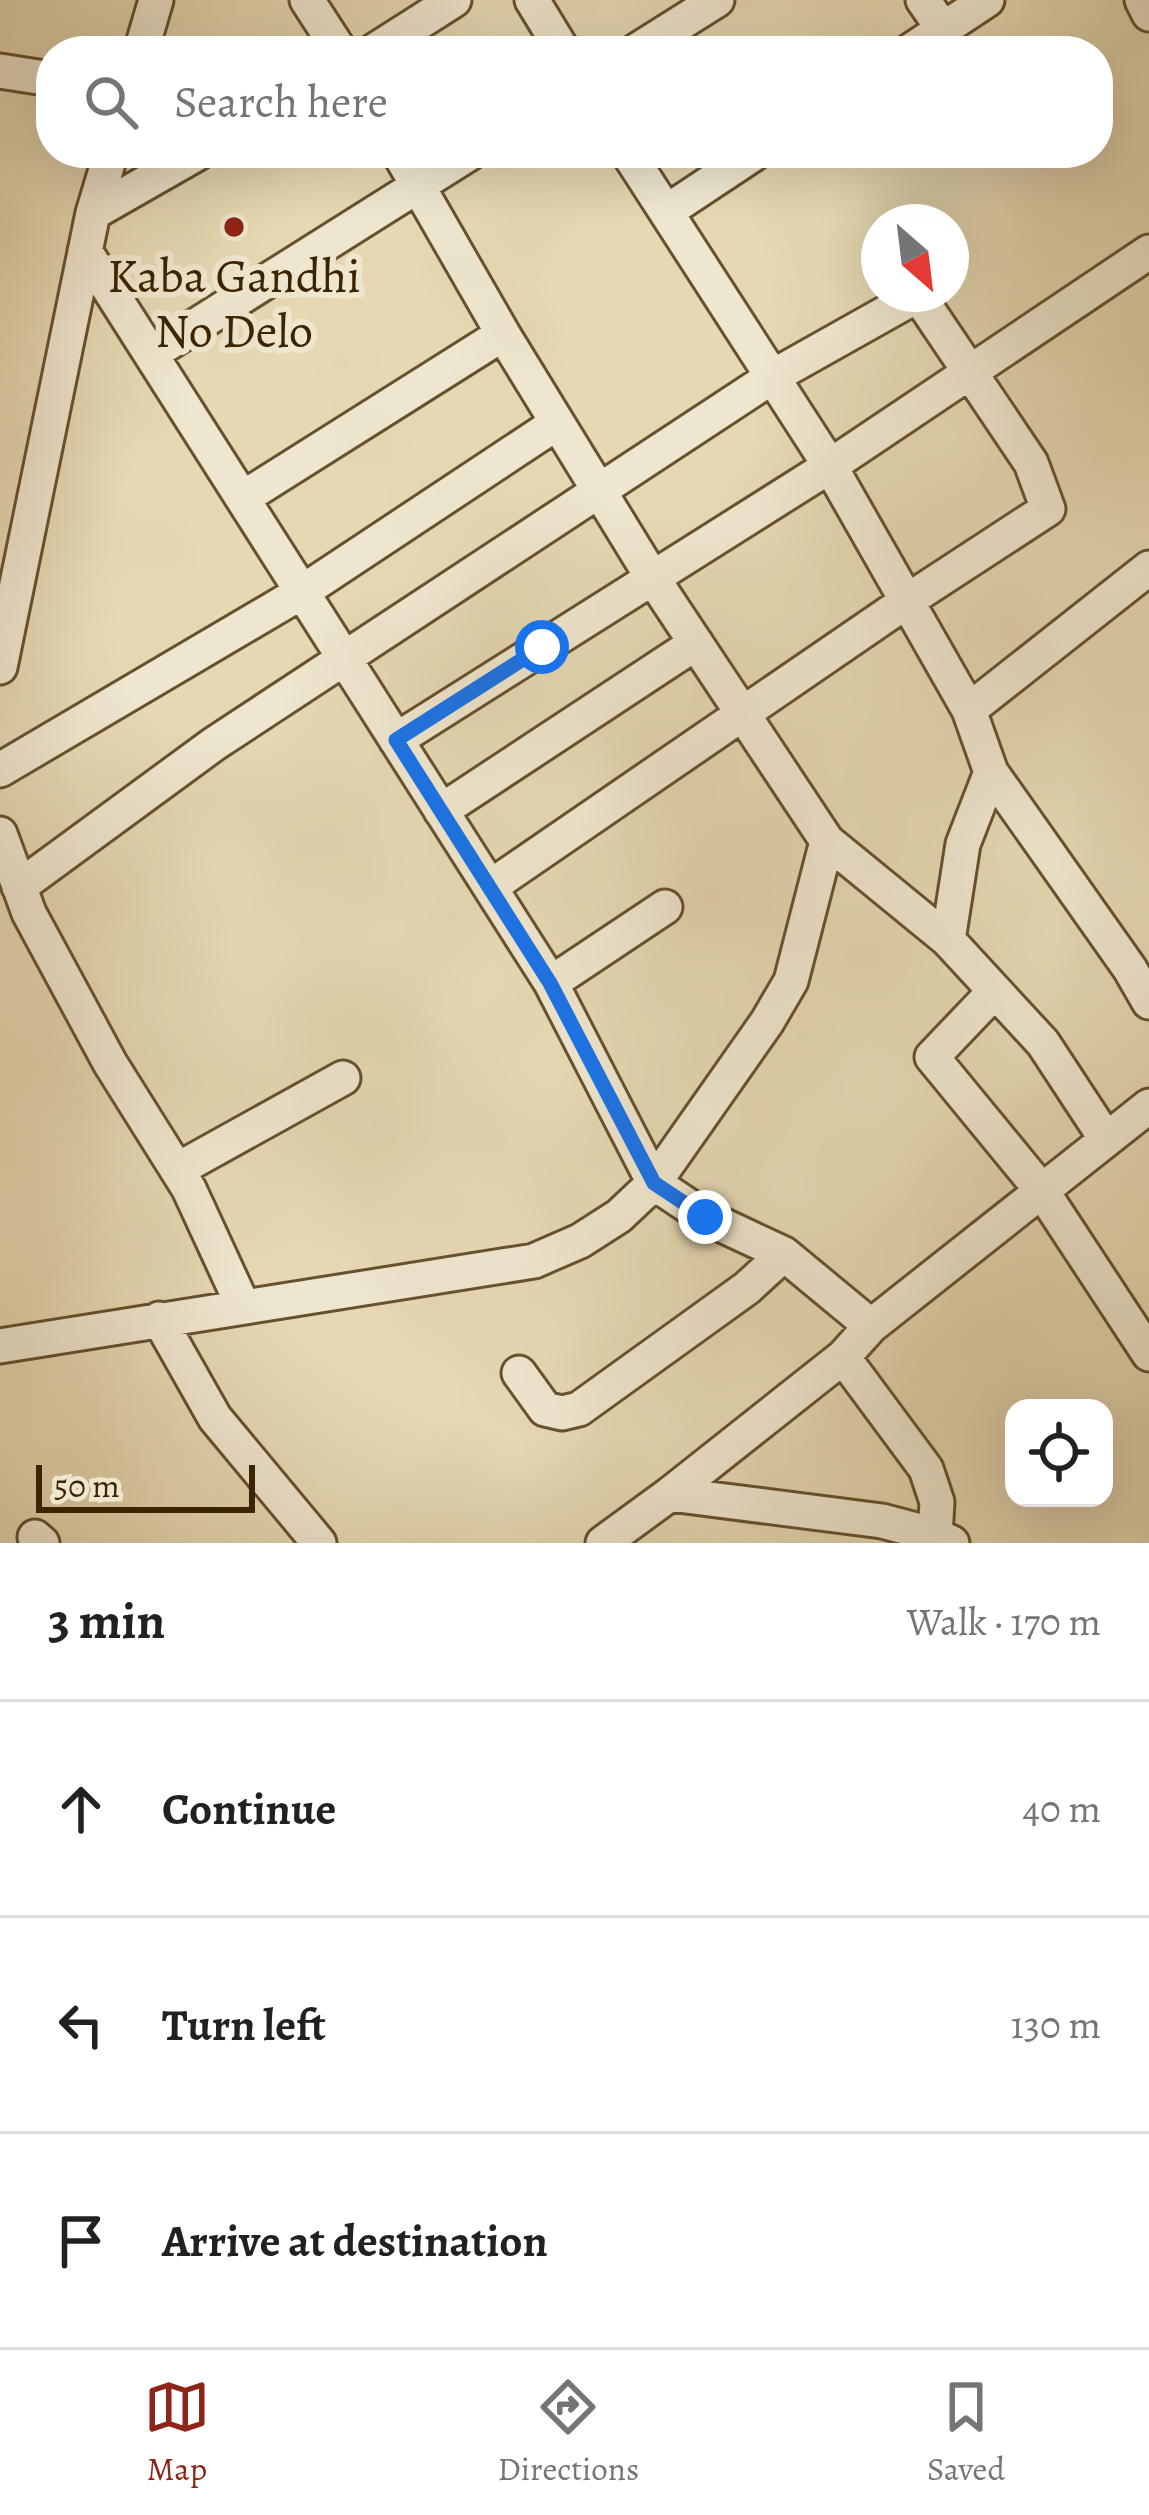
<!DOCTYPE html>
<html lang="en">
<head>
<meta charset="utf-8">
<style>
  :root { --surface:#fff; --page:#f2f2f2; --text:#202124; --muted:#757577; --line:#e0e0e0; --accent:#8f2418 }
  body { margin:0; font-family:Alegreya,serif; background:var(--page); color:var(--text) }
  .controls { position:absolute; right:36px; bottom:36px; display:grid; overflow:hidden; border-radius:24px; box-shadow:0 12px 48px #0002 }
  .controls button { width:108px; height:108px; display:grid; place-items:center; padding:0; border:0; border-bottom:3px solid var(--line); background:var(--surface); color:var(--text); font:60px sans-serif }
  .compass { position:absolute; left:861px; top:204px; width:108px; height:108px; border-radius:50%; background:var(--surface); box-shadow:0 12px 48px #0002; rotate:152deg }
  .scale { position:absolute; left:36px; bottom:30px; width:219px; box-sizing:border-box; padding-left:12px; border:6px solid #3b2401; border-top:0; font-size:33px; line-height:42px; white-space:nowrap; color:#3b2401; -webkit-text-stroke:9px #eee6ce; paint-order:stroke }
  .stop { position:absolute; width:36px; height:36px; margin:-27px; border:9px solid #1a73e8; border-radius:50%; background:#fff }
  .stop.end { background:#1a73e8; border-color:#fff; box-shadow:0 3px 12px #0008 }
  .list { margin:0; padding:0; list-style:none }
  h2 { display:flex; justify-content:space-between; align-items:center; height:156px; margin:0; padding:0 48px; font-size:51px }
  h2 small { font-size:39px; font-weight:400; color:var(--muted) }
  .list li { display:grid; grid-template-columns:78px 1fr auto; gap:36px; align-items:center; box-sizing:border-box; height:216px; padding:0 48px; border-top:3px solid var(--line) }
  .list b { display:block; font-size:45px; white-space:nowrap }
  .list em { font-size:39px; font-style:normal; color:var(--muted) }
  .icon { flex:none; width:66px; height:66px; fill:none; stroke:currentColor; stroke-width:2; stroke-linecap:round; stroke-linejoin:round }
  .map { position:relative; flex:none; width:1149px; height:1543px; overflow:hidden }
  .search { position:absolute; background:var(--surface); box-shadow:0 12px 48px #0002; left:36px; right:36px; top:36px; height:132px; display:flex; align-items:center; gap:30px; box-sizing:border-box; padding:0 42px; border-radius:48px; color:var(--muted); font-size:45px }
  .sheet { height:804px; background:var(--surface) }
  nav { display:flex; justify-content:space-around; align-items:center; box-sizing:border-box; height:168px; border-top:3px solid var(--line); background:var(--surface); font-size:33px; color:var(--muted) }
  nav a { display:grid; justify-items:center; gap:6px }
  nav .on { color:var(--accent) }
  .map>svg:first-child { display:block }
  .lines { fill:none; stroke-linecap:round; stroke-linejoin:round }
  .minor-casing { stroke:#66512e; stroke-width:39 }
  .minor { stroke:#eee6ce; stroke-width:33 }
  .route { stroke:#1a73e8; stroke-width:15 }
  .poi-dot { fill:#8f2418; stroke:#eee6ce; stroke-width:4.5 }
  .labels { text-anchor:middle; stroke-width:12; stroke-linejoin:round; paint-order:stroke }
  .poi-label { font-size:48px; fill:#3b2401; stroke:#eee6ce }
</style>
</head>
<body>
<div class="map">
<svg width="1149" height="1543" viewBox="0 0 1149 1543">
  <rect width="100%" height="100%" fill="#e5d8b3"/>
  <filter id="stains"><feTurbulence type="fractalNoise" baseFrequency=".00167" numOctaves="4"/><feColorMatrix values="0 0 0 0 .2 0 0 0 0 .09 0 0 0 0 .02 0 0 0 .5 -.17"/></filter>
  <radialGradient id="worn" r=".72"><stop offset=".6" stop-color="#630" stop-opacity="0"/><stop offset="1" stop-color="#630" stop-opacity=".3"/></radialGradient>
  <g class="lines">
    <defs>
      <path id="minor" d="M307,0L340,51
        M532,0L563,51
        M923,0L943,29
        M1142,0L1149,14
        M141,51L156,0
        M374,51L454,0
        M636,51L717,0
        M910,51L987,0
        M0,71L51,79
        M628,153L830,466L969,710L991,772L1130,969L1149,1002
        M666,212L755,153
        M93,213L198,153
        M85,251L551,983L654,1183L705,1217L784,1254L871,1326
        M151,354L470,153
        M243,498L503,334
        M0,667L93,213L111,153
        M969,710L1149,568
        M396,740L830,466L1149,252
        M0,770L302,592L557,423
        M441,811L696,643
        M0,834L29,913L110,1063L189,1189L243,1306
        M827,841L948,940L1043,1043L1106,1139
        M19,887L214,744L772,377L918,295L1031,463L1048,509L907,601L490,887
        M948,940L963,844L991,772
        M551,983L665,907
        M995,991L932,1057L1042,1191L1149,1354
        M177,1170L343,1078
        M159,1319L215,1418L319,1543
        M0,1346L534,1261L580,1241L619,1216L654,1183L767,1022L791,981L827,841L652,577L503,334L399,153
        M843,1357L926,1469L937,1502L935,1535L932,1543
        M519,1373L545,1409L562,1413L579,1409L747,1288L784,1254
        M670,1494L882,1521L935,1535L952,1543
        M35,1537L42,1543
        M603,1543L670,1494L843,1357L871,1326L1149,1106"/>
    </defs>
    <use href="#minor" class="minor-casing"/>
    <use href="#minor" class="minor"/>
  </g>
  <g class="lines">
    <path class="route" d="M542,647L396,740L550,983L654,1183L705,1217"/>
  </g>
  <circle class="poi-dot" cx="234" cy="227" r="12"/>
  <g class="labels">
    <g class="poi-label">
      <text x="234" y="292">Kaba Gandhi<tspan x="234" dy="55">No Delo</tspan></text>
    </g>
  </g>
  <rect width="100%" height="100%" filter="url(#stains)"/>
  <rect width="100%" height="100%" fill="url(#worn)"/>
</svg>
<div class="controls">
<button><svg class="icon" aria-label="locate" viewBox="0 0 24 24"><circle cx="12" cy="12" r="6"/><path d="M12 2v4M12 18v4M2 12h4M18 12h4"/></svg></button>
</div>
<svg class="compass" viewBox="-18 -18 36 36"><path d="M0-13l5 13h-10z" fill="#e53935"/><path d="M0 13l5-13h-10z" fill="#757577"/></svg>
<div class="scale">50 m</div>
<div class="stop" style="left:542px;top:647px"></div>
<div class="stop end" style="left:705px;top:1217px"></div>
<div class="search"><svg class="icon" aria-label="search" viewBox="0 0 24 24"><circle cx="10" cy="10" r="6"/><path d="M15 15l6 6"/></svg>Search here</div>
</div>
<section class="sheet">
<h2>3 min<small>Walk · 170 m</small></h2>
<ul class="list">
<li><svg class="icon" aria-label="ahead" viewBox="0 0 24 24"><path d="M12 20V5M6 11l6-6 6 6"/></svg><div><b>Continue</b></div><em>40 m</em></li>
<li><svg class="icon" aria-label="left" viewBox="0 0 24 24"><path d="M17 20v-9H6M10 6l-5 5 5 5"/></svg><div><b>Turn left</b></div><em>130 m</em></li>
<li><svg class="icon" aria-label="arrive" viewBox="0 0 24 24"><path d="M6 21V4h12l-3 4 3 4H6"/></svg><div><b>Arrive at destination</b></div></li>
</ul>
</section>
<nav>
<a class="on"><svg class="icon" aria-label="map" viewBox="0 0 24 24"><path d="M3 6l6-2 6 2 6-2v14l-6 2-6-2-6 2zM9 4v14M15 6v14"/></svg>Map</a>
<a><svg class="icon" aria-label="directions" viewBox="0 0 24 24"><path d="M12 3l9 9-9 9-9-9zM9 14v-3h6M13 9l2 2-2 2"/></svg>Directions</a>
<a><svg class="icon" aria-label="saved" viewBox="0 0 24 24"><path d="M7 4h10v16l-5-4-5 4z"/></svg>Saved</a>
</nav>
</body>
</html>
